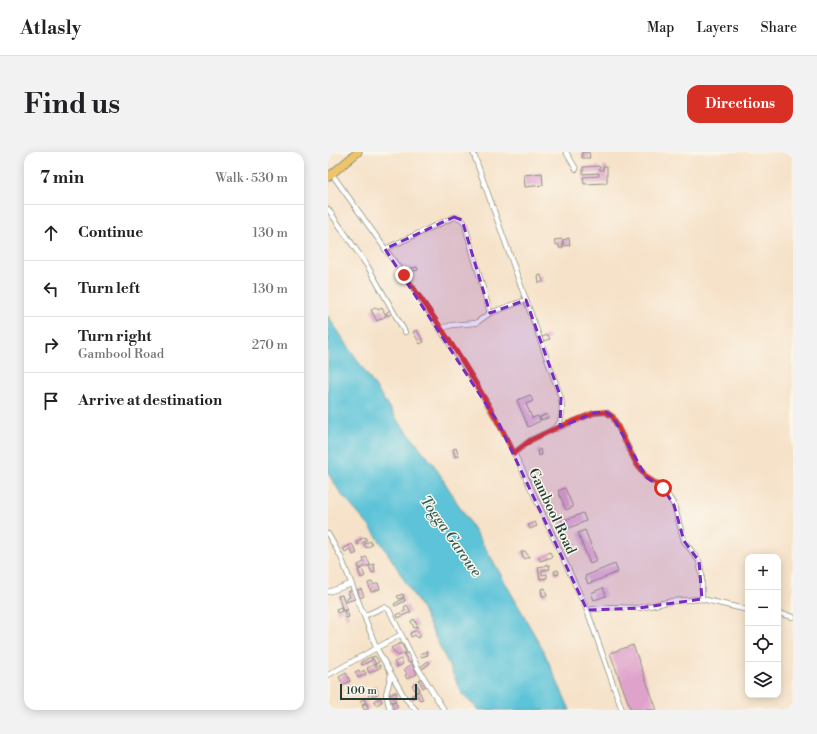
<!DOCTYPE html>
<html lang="en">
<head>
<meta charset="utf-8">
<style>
  :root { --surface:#fff; --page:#f2f2f2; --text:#202124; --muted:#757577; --line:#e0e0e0; --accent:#d93025 }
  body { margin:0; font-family:"Libre Bodoni",serif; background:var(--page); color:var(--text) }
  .controls { position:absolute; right:12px; bottom:12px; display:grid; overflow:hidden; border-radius:8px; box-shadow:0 2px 10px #0003 }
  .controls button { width:36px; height:36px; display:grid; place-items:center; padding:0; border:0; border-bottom:1px solid var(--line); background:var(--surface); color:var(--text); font:20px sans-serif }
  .scale { position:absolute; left:12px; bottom:10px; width:77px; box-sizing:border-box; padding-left:4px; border:2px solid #1f3d34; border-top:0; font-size:11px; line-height:14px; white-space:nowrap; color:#1f3d34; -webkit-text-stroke:3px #fbf7ec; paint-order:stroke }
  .stop { position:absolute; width:12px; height:12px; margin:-9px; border:3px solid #d93025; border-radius:50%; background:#fff }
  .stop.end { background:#d93025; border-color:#fff; box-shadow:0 1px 4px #0008 }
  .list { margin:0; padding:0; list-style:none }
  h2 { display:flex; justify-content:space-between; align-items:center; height:52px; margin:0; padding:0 16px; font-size:17px }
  h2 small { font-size:13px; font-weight:400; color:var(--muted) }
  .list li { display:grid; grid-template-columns:26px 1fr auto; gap:12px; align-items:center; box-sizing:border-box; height:56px; padding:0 16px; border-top:1px solid var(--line) }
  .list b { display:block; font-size:15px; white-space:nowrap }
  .list p { margin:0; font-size:13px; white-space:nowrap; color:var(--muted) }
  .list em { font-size:13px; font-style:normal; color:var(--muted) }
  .icon { flex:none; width:22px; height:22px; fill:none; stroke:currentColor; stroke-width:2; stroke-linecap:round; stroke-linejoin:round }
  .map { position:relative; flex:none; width:465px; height:558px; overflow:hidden; border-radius:12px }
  header { display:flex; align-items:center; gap:24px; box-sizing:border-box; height:56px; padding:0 20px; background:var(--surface); border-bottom:1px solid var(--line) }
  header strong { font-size:19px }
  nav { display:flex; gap:22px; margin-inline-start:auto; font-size:14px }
  .intro { display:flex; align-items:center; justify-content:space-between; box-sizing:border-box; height:96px; padding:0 24px }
  h1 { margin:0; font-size:28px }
  .button { padding:10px 18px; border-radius:12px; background:var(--accent); color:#fff; font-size:14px; font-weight:700 }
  main { display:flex; gap:24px; padding:0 24px }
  aside { flex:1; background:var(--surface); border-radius:12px; box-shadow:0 2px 10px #0003 }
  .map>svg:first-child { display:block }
  .water { fill:#5cc3d8; stroke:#3e8086 }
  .building { fill:#dfa2cb }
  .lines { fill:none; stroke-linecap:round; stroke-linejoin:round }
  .street-casing { stroke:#8a907e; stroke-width:6 }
  .primary-casing { stroke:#8a907e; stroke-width:9 }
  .street { stroke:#fff; stroke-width:4.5 }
  .primary { stroke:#efc469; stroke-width:7 }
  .route { stroke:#d93025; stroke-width:5 }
  .marked { fill:#7b2cbf; fill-opacity:0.2; stroke:#7b2cbf; stroke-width:3; stroke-dasharray:8 5; stroke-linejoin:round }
  .labels { text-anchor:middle; stroke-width:3; stroke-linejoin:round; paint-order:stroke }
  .street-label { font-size:14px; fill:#1f3d34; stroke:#fbf7ec }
  .water-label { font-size:15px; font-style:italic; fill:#2e5e5d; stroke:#fbf7ec }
</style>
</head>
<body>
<header>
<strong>Atlasly</strong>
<nav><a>Map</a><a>Layers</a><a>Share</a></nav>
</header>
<div class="intro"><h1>Find us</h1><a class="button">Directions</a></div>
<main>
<aside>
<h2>7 min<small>Walk · 530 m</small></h2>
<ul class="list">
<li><svg class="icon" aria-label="ahead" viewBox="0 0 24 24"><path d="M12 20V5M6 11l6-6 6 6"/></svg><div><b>Continue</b></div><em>130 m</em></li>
<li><svg class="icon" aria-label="left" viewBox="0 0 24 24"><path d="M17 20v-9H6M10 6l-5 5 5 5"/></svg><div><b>Turn left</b></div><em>130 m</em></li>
<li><svg class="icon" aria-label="right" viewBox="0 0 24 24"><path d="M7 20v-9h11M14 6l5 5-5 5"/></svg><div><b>Turn right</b><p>Gambool Road</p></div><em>270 m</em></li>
<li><svg class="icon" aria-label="arrive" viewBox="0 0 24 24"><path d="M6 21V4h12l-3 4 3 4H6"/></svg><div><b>Arrive at destination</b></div></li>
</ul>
</aside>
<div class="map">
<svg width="465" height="558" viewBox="0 0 465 558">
  <rect width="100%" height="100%" fill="#fbf7ec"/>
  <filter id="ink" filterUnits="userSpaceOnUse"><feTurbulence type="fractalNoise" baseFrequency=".025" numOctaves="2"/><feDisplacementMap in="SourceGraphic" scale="8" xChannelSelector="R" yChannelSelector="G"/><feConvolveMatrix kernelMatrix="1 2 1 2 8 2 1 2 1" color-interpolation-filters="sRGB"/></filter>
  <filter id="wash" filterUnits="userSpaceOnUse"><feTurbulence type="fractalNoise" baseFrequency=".012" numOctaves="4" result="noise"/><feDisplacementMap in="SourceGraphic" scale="16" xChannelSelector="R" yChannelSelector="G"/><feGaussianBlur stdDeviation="0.9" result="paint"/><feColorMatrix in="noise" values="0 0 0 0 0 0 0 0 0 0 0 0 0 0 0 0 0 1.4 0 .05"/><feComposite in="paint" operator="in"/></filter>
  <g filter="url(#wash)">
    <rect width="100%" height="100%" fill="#f6e2c9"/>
    <path class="water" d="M0,164L70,269L106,313L164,407L215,498L242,558H151L135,543L93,455L56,395L42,375L13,342L0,321Z"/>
    <g id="blocks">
      <path class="building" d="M254,0H261L262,6H254Z
        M271,14L272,18H275V14H279V31L256,32L255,25L271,24V21L255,22V15Z
        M214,21L215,33L197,35L196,23Z
        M241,86L242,93L236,94L235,88Z
        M234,87L235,96H231V93L227,92L226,88Z
        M89,115L90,118L82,120L81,117Z
        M213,123L215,130L211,131L210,124Z
        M48,155L50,158L54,156L58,164L49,169L43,158Z
        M62,158L64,161L60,164L58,161Z
        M89,178L96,190L92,192L85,180Z
        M220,183L222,187L215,189L214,185Z
        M202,243L205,249L198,252L204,266L210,264L212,269L200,275L189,248Z
        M219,262L220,266L213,268L212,265Z
        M128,296L131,304L127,305L125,297Z
        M212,297L214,303L211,304L209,299Z
        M237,336L245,355L238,358L230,339Z
        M255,361L258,369L239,377L235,369Z
        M207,370L209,374L202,377L200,373Z
        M257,378L269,409L262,412L250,381Z
        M37,385L39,388L30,393L28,390Z
        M42,389L44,393L38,396L36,392Z
        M24,392L29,401L25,403L22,397L17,400L15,397Z
        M197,399L201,405L196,407L193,400Z
        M222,400L224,405L212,409L211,405Z
        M39,405L42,413L31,417L30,413L36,410L35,406Z
        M46,412L47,420L44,421L41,414Z
        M287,412L290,420L260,432L257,424Z
        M221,413L222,417L214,418V423L219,422V426L212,427L210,415Z
        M34,417L37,424L33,426L30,418Z
        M230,418L231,422L227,423L226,419Z
        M44,430L46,433L50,431L52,437L43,440L40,431Z
        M217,436L219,444H214L213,437Z
        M275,436L278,444L266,448L263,441Z
        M33,437L36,444L32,446L29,438Z
        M24,438L27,447L18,450L17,447L22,445L20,440Z
        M75,442L76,445L71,447L69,444Z
        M14,443L19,457L15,459L10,444Z
        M76,446L77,449L67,454L66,452Z
        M79,453L83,460L70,466L69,463L78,458L76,455Z
        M13,455L14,459L9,461L8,457Z
        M19,458L21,465L18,466L16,459Z
        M86,467L90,475L86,476L83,469Z
        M89,478L93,484L89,486L87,483L83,485L82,481Z
        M73,491L78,500L70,504L63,496Z
        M305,493L329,558H303L282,501Z
        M99,499L100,503L93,505L92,502Z
        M80,501L85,510L81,511L76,502Z
        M47,504L51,510L48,512L44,505Z
        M43,505L44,508L34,513L33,510Z
        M73,507L75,512L69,515L66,510Z
        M100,509L102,511L93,518L91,516Z
        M47,512L48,515L52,513L53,515L41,521L39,516Z
        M84,512L89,522L79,527L77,523L79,522L76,517Z
        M31,518L32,521L36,518L38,522L30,526L27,520Z
        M18,521L22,529L15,533L11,525Z
        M94,526L98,534L95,536L91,528Z
        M87,531L92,537L88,540L84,533Z
        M48,535L50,542L41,545L39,538Z
        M91,539L95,547L92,548L89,544L84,547L83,544Z
        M68,540L69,543L66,545L68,548L63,550L60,543Z
        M52,545L54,550L48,553L46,549Z
        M36,547L38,550L34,552L32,549Z
        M67,549L70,555L65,558L62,552Z
        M38,551L41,557L36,558L34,553Z"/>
    </g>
  </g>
  <g filter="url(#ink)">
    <use href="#blocks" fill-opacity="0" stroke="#8a907e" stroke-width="1"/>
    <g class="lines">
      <defs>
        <path id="street" d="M145,0L233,246C237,278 227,276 203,288C197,292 192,297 186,301
          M238,0L248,17
          M4,22L85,136L146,229L171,272L193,315L259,458L294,558
          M0,57L40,115L77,180
          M57,97L126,65L132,66L136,70L162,161
          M112,177L124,173L148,171L162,161L198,148
          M228,277L266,261L278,260L285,265L308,311L318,325L335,336L346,353L356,389L371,409L374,424V447
          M0,382L13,405L49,497L77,546L88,558
          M0,440L23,432
          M259,458L283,455L311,456L345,449L374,447L420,458
          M450,461L465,465
          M36,464L56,455L61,458L90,516L116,558
          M0,523L72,483
          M62,558L58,542L63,523"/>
        <path id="primary" d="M0,25L30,0"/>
      </defs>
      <use href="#street" class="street-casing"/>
      <use href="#primary" class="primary-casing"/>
      <use href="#street" class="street"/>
      <use href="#primary" class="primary"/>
    </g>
  </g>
  <g class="lines" filter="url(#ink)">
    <path class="route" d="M76,123C117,179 155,239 186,301L203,288L226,277L266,261L278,260L285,265L308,311L318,325L335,336"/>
  </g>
  <path class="marked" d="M126,65L134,68L162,161L198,148L233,246L232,275L266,261L278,260L285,265L318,325L335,336L346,353L356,389L371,409L374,447L311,456L259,458L171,272L57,97Z"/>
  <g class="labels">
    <g class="street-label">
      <text transform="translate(225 359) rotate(65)" y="5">Gambool Road</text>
    </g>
    <g class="water-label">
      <text transform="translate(123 384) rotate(55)" y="5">Togga Garowe</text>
    </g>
  </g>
</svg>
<div class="controls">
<button>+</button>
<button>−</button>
<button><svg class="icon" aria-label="locate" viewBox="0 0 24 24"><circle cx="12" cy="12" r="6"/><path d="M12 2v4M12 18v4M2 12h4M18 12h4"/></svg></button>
<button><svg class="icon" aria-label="layers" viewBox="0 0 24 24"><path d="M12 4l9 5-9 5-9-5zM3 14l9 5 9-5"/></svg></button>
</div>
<div class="scale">100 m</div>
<div class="stop" style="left:335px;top:336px"></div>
<div class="stop end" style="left:76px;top:123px"></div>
</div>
</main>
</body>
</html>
